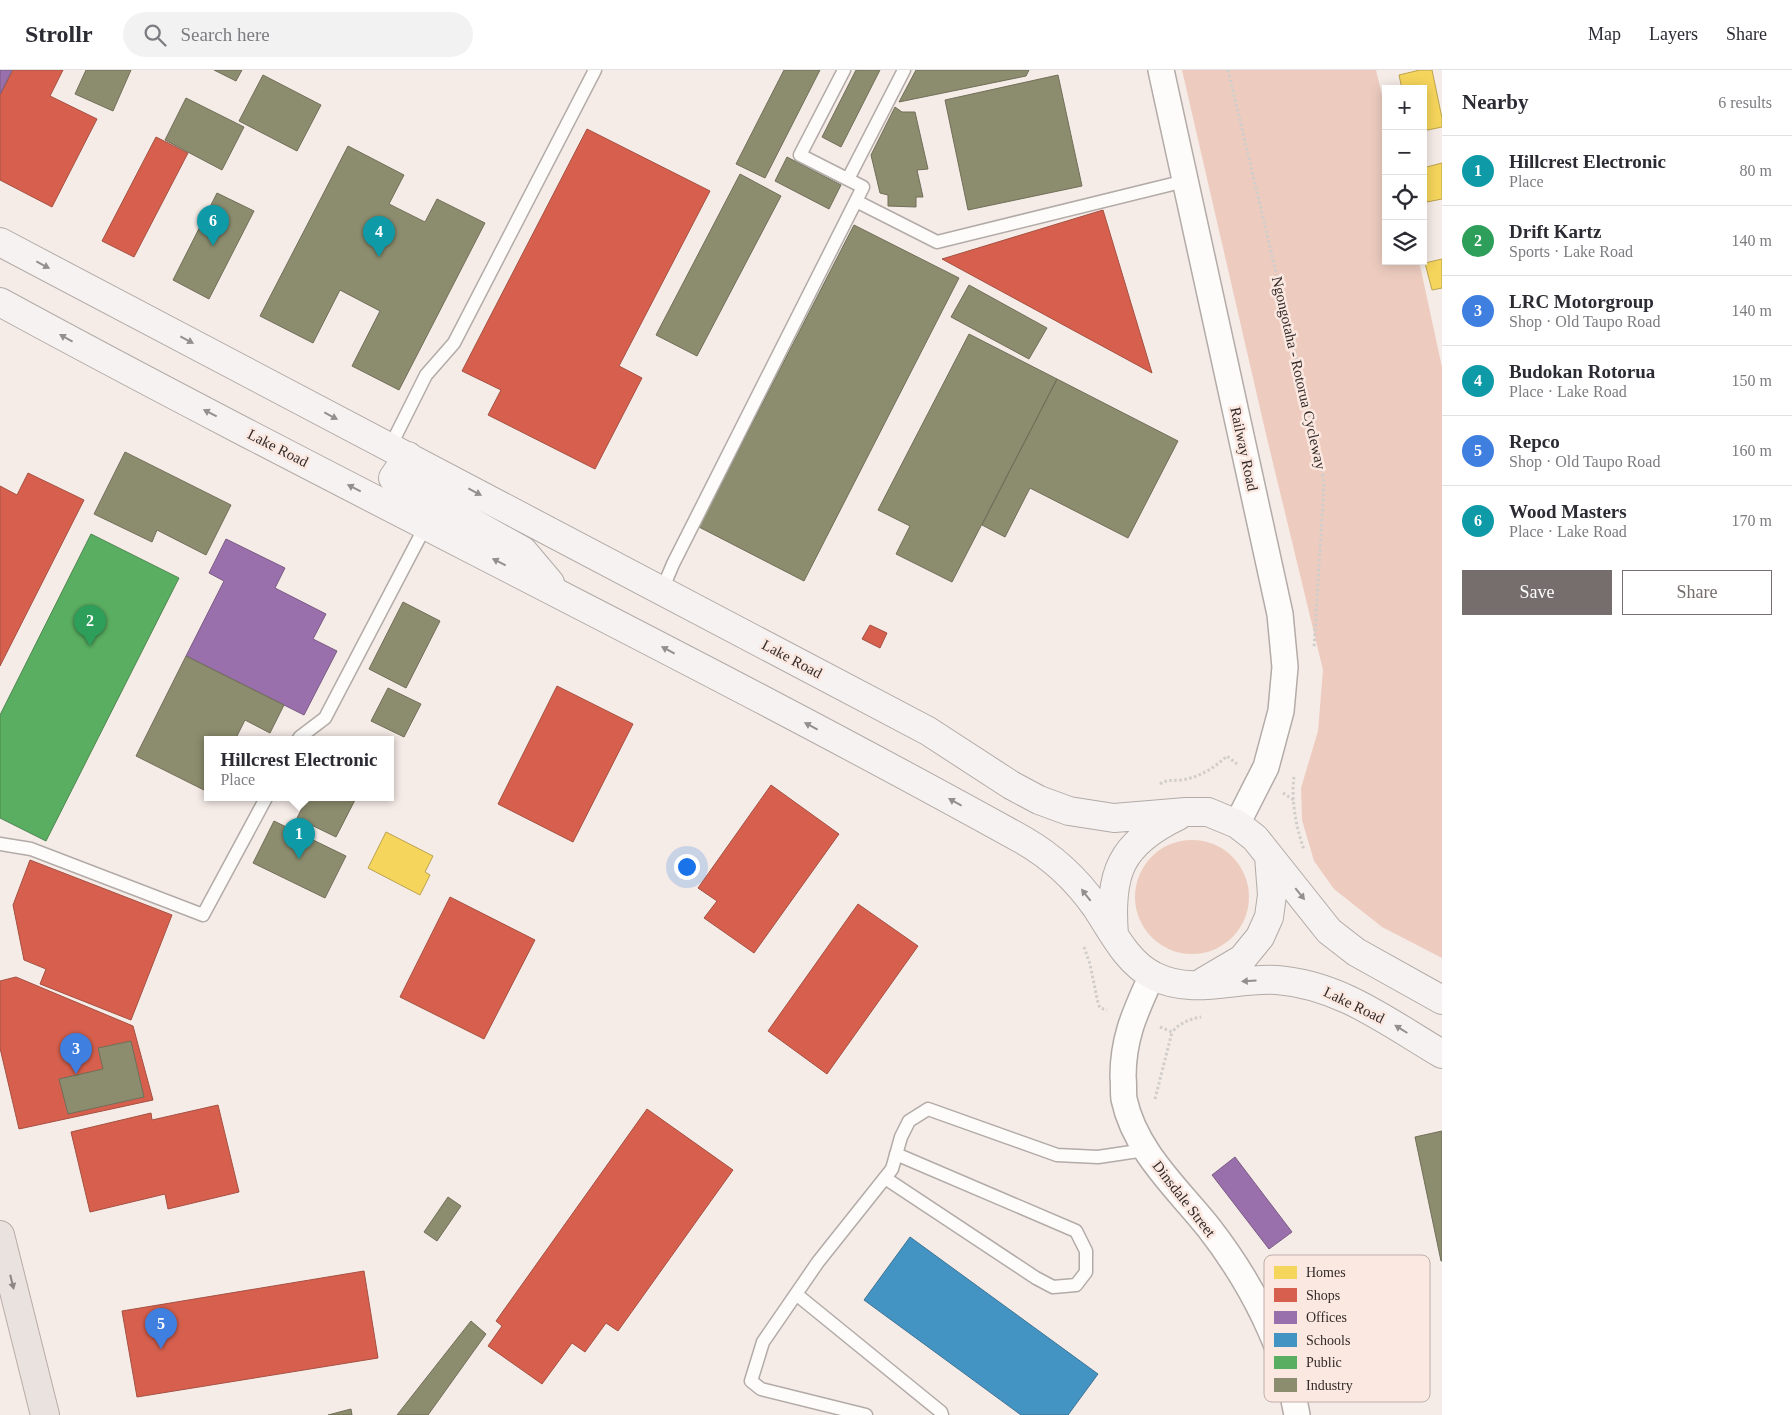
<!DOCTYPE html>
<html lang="en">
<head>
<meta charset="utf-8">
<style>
  :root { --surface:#fff; --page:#f2f2f3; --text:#2b2b33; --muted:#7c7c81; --line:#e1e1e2; --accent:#766e6c }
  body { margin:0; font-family:Georgia,serif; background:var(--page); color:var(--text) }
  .controls { position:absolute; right:15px; top:15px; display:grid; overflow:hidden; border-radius:0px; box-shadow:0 2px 12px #0003 }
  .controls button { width:45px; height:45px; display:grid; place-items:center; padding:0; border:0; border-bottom:1px solid var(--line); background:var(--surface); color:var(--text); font:25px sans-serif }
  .you { position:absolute; left:686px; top:796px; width:18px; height:18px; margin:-12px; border:4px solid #fff; border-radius:50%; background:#1a73e8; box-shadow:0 0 0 8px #1a73e833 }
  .badge { display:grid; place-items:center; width:32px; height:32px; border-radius:50%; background:var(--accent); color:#fff; font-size:16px; font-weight:700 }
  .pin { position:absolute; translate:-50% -41px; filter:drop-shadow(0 1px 2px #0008) }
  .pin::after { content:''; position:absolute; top:26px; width:18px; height:15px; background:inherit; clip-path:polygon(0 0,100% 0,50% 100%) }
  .popup { position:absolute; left:204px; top:666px; width:190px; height:65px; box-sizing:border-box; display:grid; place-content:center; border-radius:0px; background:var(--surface); filter:drop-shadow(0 1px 4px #0005); font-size:16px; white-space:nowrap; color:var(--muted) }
  .popup b { font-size:19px; color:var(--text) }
  .popup::after { content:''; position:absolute; left:50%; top:100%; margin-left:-10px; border:10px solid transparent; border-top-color:var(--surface) }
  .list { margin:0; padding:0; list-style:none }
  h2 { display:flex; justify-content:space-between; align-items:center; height:65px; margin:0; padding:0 20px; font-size:21px }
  h2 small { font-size:16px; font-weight:400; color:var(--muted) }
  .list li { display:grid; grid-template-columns:32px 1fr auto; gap:15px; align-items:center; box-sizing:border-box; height:70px; padding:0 20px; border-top:1px solid var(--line) }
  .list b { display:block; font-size:19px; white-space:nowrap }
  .list p { margin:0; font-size:16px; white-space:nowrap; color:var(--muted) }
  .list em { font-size:16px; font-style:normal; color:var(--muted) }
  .actions { display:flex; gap:10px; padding:15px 20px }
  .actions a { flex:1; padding:11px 0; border:1px solid var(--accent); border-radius:0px; text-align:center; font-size:18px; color:var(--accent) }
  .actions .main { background:var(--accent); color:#fff }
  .icon { flex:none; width:28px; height:28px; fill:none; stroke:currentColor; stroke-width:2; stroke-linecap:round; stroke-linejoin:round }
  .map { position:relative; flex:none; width:1442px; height:1345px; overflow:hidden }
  header { display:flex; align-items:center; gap:30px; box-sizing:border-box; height:70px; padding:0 25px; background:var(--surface); border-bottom:1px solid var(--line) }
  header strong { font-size:24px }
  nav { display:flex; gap:28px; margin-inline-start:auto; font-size:18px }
  .search { width:350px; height:45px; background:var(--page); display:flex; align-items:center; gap:12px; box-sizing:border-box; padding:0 18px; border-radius:28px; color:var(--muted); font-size:19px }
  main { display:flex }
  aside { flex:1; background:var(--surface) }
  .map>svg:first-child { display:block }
  .green { fill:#edccbf }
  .homes { fill:#f6d55c; stroke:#bba24d }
  .shops { fill:#d6604d; stroke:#a55042 }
  .offices { fill:#9970ab; stroke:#7a5b84 }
  .schools { fill:#4393c3; stroke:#3e7495 }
  .public { fill:#5aae61; stroke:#4e8750 }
  .industry { fill:#8c8c6e; stroke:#716f59 }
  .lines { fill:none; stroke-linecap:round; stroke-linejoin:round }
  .service-casing { stroke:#b2aba7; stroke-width:15 }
  .minor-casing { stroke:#b2aba7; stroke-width:28 }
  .secondary-casing { stroke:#b2aba7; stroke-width:30 }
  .trunk-casing { stroke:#b8aba6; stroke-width:30 }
  .path { stroke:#d0cdcb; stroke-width:3; stroke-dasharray:2.5 2.5; stroke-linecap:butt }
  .service { stroke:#fefcfb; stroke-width:12 }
  .minor { stroke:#fefcfb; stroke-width:25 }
  .secondary { stroke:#f6f2f1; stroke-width:28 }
  .trunk { stroke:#eae2de; stroke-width:28 }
  .oneway { fill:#948e8d }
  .oneway2 { fill:#8e8684 }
  .labels { text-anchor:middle; stroke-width:5; stroke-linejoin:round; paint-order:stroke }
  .street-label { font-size:15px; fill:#322b29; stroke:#fbe8e1 }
  .key { fill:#fbe8e1; stroke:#bfafaa; stroke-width:1 }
  .key-label { font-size:14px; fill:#322b29 }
</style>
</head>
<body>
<header>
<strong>Strollr</strong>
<div class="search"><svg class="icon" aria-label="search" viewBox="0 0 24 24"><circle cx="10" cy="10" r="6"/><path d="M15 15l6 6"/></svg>Search here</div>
<nav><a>Map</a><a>Layers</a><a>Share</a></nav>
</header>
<main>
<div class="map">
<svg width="1442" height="1345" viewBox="0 0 1442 1345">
  <rect width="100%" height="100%" fill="#f5ebe7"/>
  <path class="green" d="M1182,0H1376L1386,42V191H1419L1442,297V888L1382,857L1334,819L1314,791L1302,750L1301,718L1318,661L1323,600L1265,360Z
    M1135 827a57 57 0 1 1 114 0a57 57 0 1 1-114 0Z"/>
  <path class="homes" d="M1420,0H1432L1442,48V57L1423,61V19H1402L1399,5Z
    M1442,93V129L1427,132L1423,115V98Z
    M1442,189V218L1432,220L1425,193Z
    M386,762L433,786L425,802L430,805L420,825L368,798Z"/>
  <path class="shops" d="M13,0H63L50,26L97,49L52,137L0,110V25Z
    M587,59L710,121L619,296L642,308L595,399L488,345L501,320L462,301Z
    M156,67L188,83L134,187L102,171Z
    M1103,140L1152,303L942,189Z
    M28,403L84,430L0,596V416L17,425Z
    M870,555L887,563L880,578L862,569Z
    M557,616L633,654L573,772L498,734Z
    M771,715L839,764L754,883L704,848L717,831L698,818Z
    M30,790L172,845L131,950L40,914L46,899L24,890L13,835Z
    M450,827L535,870L484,969L400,927Z
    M858,834L918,876L827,1004L768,961Z
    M16,907L133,956L153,1030L19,1059L0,978V911Z
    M218,1035L239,1122L168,1139L165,1124L90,1142L71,1062L151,1043L152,1050Z
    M647,1039L733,1100L618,1261L606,1253L585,1282L572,1273L542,1314L488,1276L502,1256L496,1251Z
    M364,1201L378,1288L137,1327L122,1241Z"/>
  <path class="offices" d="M0,0H12L0,24Z
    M226,469L285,498L275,518L326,544L313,569L337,581L304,645L186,586L224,511L209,503Z
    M1235,1087L1292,1162L1269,1179L1212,1105Z"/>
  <path class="schools" d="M910,1167L1098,1304L1068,1345H1021L864,1230Z"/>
  <path class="public" d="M91,464L179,508L46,771L0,748V645Z"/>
  <path class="industry" d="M86,0H131L113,41L75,24Z
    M214,0H242L236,11Z
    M784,0H820L765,108L736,94Z
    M856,0H880L841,77L822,67Z
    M916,0H1029L1026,6L899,32Z
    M263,5L321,35L297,81L239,51Z
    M1058,5L1082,116L968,140L945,30Z
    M186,28L244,57L222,100L165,70Z
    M895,37L902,42H915L928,99L917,100L923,127H916V137L888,136V125L880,123L871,85Z
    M348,76L404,105L389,134L425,152L437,129L485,153L399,320L352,296L380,241L340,220L313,273L260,246Z
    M787,87L841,115L829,139L775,111Z
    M740,104L781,126L697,286L656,265Z
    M217,123L254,141L209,229L173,210Z
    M854,155L959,208L804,511L699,457Z
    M969,215L1047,258L1029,289L951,247Z
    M969,264L1057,309L952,512L896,484L910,456L878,440Z
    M1057,309L1178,371L1128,468L1030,418L1005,467L982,455Z
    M125,382L231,435L206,485L157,460L152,472L94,444Z
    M403,532L440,551L406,618L369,599Z
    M186,586L284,635L270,663L245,650L235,670H208V722L136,686Z
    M388,618L421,634L404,667L371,651Z
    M307,728H356L336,767L297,748Z
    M274,751L346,786L325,828L253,793Z
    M131,971L144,1027L68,1044L59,1009L103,999L98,978Z
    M1442,1061V1191H1441L1415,1067Z
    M448,1127L461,1136L437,1171L424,1162Z
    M471,1251L486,1264L428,1345H397Z
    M351,1339L352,1345H328Z"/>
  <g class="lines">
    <defs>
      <path id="service" d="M848,109L904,0
        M856,131L937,172L1185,111
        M390,377L426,305L454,273L595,0
        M662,520L673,494L863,117L800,85L844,0
        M298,670L300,667L325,648L426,455
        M0,774L31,779L203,845L266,728
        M885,1108L1036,1208L1053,1217L1076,1215L1086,1202V1181L1076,1161L896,1084
        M796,1224L941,1342L942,1345
        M866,1345L761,1319L751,1311L763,1272L818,1192L892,1099L901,1067L909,1051L928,1039L1057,1085L1098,1087L1145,1080"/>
      <path id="minor" d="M1161,0L1280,544L1285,597L1281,641L1266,697L1237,754
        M1152,905C1136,941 1123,966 1123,1007C1124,1014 1123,1022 1124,1029C1135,1081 1177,1118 1209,1158C1251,1212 1285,1278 1297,1345"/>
      <path id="secondary" d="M0,172L928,661L1011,715L1039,730L1069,741L1114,748L1186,742H1208L1237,754L1255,768L1329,861L1356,882L1442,930
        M0,232C338,416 686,583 1023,770C1051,786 1077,810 1096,837C1112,861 1127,893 1154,906C1193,926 1236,907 1277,910C1341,915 1389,953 1442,984
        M408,386L393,408L523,481L550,513
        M1114,865C1109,803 1120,774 1178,746
        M1203,912L1242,889L1260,867L1269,847L1272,825L1269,786"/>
      <path id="trunk" d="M0,1165L45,1345"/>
    </defs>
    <use href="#service" class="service-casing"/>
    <use href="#minor" class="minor-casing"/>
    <use href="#secondary" class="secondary-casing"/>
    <use href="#trunk" class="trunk-casing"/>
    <path class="path" d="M1228,0L1321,392L1324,416L1314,578
      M1294,707C1291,731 1296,757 1304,780
      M1160,714C1167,709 1174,711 1182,710C1200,707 1214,698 1227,686L1237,694
      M1283,723L1294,730
      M1084,877L1090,894L1098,933L1100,938L1107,940
      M1160,957L1172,962C1180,953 1189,949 1201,947
      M1155,1029L1172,962"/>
    <use href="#service" class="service"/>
    <use href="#minor" class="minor"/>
    <use href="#secondary" class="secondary"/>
    <use href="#trunk" class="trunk"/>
  </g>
  <defs><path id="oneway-solid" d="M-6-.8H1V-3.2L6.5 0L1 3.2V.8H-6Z" transform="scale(1.25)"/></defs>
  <g class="oneway">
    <use href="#oneway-solid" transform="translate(43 195) rotate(28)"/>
    <use href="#oneway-solid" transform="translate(66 268) rotate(-151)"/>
    <use href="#oneway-solid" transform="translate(187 270) rotate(28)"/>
    <use href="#oneway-solid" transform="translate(210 343) rotate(-153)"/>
    <use href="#oneway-solid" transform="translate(331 346) rotate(28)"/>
    <use href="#oneway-solid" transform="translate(354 418) rotate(-153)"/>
    <use href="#oneway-solid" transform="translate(475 422) rotate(28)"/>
    <use href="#oneway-solid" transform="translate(499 492) rotate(-153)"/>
    <use href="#oneway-solid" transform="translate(668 580) rotate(-152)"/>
    <use href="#oneway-solid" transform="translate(811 656) rotate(-152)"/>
    <use href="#oneway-solid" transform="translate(955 732) rotate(-151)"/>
    <use href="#oneway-solid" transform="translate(1300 824) rotate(51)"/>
    <use href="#oneway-solid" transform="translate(1086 825) rotate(-128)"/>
    <use href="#oneway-solid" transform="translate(1249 911) rotate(177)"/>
    <use href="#oneway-solid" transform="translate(1401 959) rotate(-148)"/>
  </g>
  <use class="oneway2" href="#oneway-solid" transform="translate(12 1212) rotate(76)"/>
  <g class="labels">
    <g class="street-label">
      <text transform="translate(1299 303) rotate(77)" y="5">Ngongotaha - Rotorua Cycleway</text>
      <text transform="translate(278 378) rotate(27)" y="5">Lake Road</text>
      <text transform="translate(1244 379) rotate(78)" y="5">Railway Road</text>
      <text transform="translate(792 589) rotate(28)" y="5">Lake Road</text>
      <text transform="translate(1354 935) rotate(26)" y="5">Lake Road</text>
      <text transform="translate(1184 1129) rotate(52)" y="5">Dinsdale Street</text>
    </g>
  </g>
  <rect x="1264" y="1185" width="166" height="147" rx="8" class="key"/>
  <rect x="1274" y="1196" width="23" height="13" fill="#f6d55c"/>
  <rect x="1274" y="1218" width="23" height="14" fill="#d6604d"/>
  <rect x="1274" y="1241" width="23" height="13" fill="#9970ab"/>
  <rect x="1274" y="1263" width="23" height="14" fill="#4393c3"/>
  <rect x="1274" y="1286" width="23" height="13" fill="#5aae61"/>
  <rect x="1274" y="1308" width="23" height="14" fill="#8c8c6e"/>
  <g class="key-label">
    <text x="1306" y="1207">Homes</text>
    <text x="1306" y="1230">Shops</text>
    <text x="1306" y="1252">Offices</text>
    <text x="1306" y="1275">Schools</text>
    <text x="1306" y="1297">Public</text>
    <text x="1306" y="1320">Industry</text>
  </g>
</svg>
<div class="controls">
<button>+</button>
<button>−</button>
<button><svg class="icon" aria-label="locate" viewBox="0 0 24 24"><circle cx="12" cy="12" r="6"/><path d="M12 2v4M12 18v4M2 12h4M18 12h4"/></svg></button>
<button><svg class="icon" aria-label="layers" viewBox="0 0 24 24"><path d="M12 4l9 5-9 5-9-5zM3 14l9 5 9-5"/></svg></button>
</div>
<div class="you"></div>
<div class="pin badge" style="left:299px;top:789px;background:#0f9aa8">1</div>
<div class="popup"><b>Hillcrest Electronic</b>Place</div>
<div class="pin badge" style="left:90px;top:576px;background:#2e9e5b">2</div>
<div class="pin badge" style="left:76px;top:1004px;background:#3f7fe0">3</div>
<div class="pin badge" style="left:379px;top:187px;background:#0f9aa8">4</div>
<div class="pin badge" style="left:161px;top:1279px;background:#3f7fe0">5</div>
<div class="pin badge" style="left:213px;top:176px;background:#0f9aa8">6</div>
</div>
<aside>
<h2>Nearby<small>6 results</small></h2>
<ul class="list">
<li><span class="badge" style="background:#0f9aa8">1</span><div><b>Hillcrest Electronic</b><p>Place</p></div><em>80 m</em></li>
<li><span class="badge" style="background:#2e9e5b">2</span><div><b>Drift Kartz</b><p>Sports · Lake Road</p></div><em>140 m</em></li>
<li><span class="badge" style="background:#3f7fe0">3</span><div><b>LRC Motorgroup</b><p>Shop · Old Taupo Road</p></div><em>140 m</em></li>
<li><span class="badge" style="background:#0f9aa8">4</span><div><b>Budokan Rotorua</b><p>Place · Lake Road</p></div><em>150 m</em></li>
<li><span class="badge" style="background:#3f7fe0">5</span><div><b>Repco</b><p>Shop · Old Taupo Road</p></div><em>160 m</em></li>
<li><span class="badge" style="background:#0f9aa8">6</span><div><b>Wood Masters</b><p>Place · Lake Road</p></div><em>170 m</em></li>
</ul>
<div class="actions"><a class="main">Save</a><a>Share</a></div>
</aside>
</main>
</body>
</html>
